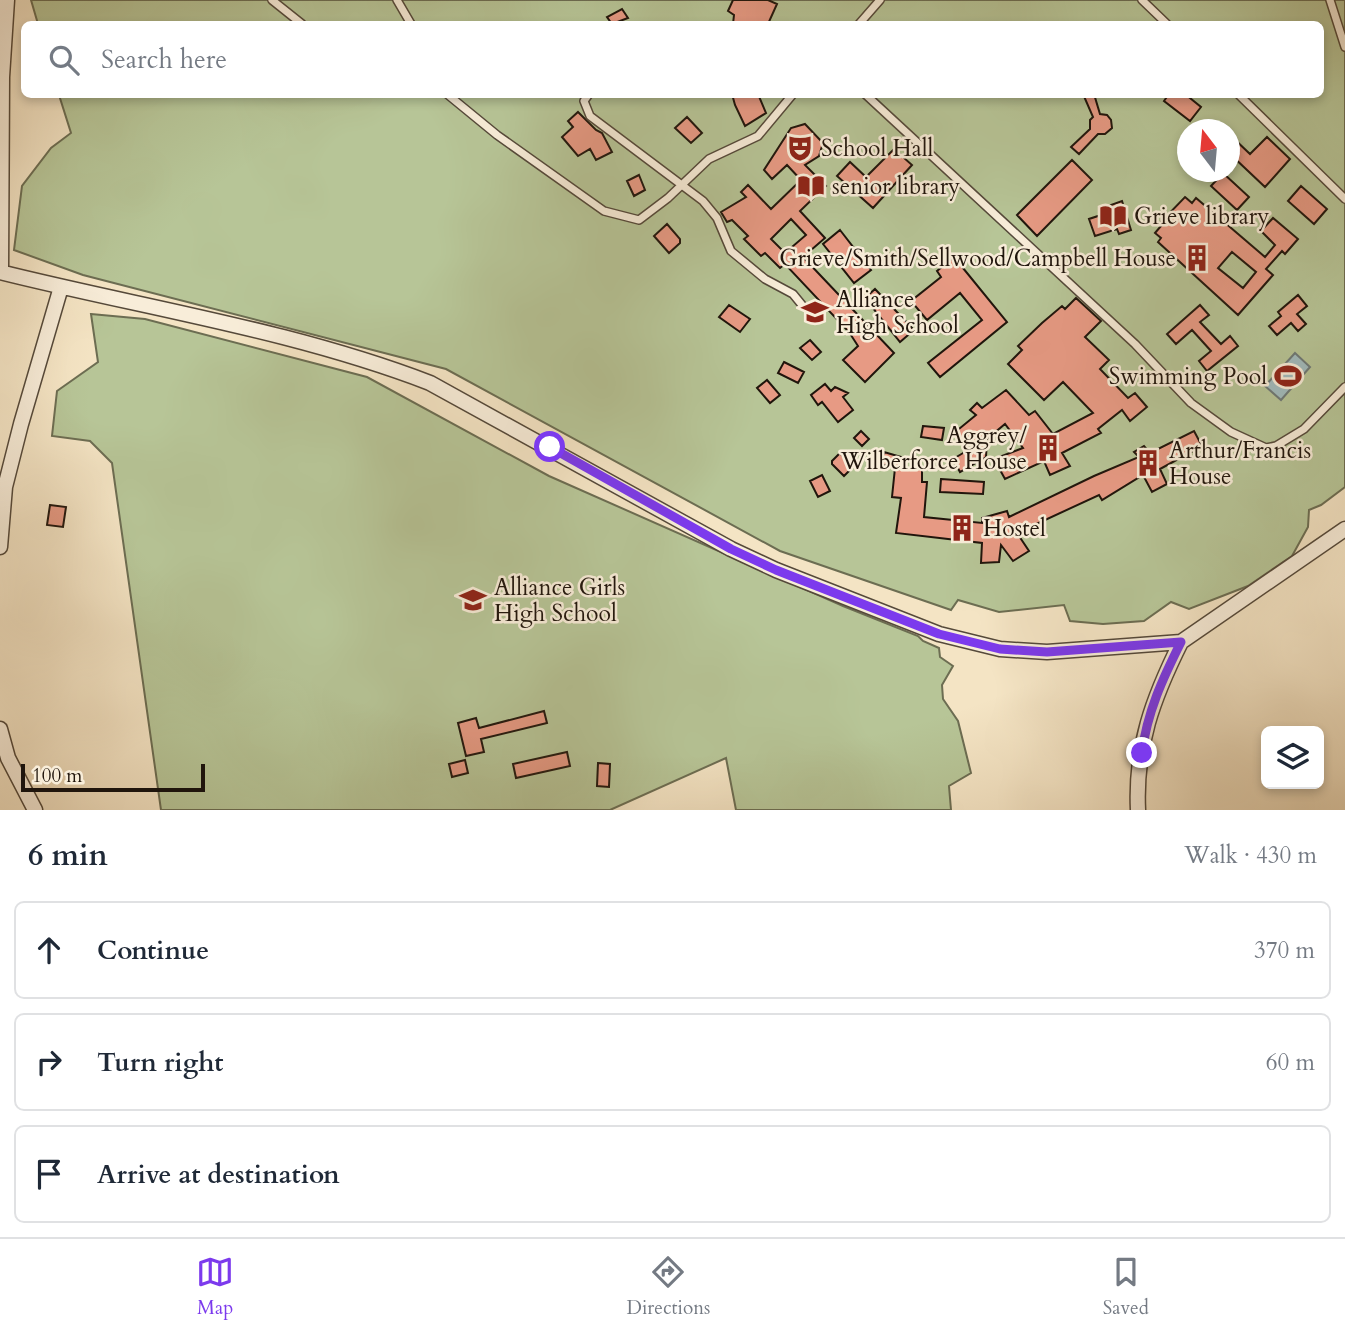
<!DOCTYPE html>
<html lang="en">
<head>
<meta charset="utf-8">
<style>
  :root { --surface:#fff; --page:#f2f2f3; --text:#1f2937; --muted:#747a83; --line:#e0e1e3; --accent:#7c3aed }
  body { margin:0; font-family:Cardo,serif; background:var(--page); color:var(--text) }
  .controls { position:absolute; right:21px; bottom:21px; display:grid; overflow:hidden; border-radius:10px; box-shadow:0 4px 10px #0003 }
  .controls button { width:63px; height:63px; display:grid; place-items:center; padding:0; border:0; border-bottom:2px solid var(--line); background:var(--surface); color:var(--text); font:35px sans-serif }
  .compass { position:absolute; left:1177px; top:119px; width:63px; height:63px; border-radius:50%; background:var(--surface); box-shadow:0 4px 10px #0003; rotate:344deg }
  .scale { position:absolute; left:21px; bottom:18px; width:184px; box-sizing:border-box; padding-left:7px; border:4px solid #20150c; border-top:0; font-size:19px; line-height:24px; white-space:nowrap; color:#20150c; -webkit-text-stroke:5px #f8edd9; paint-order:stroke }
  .stop { position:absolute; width:21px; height:21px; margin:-16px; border:5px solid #7c3aed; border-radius:50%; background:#fff }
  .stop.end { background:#7c3aed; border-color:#fff; box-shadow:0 2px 7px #0008 }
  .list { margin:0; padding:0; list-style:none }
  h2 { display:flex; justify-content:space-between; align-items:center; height:91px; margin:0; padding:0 28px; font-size:30px }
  h2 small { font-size:23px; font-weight:400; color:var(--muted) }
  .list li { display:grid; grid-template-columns:46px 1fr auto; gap:21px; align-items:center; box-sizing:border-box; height:98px; margin:0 14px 14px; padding:0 14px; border:2px solid var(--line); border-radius:10px }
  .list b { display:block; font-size:26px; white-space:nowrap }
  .list em { font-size:23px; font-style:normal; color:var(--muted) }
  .icon { flex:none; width:38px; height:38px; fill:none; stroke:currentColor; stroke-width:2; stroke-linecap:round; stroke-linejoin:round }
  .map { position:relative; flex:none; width:1345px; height:810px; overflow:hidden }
  .search { position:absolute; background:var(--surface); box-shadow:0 4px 10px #0003; left:21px; right:21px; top:21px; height:77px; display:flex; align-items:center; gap:18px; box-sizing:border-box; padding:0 24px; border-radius:10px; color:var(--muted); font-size:26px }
  .sheet { height:427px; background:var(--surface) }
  nav { display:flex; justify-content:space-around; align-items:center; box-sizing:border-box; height:98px; border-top:2px solid var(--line); background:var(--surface); font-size:19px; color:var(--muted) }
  nav a { display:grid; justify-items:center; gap:4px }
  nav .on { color:var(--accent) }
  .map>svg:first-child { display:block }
  .green { fill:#b7c597; stroke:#6c6d52; stroke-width:2; fill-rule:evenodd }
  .water { fill:#a1bcbf; stroke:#6d7977; stroke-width:2 }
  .building { fill:#e79a84; stroke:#20150c; stroke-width:2; fill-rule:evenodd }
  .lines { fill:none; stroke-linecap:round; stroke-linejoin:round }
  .lane-casing { stroke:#55493a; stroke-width:10 }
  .street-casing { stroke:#55493a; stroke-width:17 }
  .lane { stroke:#f8edd9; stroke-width:7 }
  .street { stroke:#f8edd9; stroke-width:14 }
  .route { stroke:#7c3aed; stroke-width:9 }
  .labels { text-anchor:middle; stroke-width:5; stroke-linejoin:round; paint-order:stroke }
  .poi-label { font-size:23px; fill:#20150c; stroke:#f8edd9; text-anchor:start }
</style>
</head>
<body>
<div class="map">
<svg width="1345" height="810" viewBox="0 0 1345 810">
  <rect width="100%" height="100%" fill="#f4e4c4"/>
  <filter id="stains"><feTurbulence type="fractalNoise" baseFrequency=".00286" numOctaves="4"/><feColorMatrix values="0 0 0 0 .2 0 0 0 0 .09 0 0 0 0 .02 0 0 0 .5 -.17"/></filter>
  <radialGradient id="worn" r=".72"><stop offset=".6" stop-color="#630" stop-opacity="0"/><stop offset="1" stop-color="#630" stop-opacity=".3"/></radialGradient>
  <path class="green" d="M31,0H1345V487L1321,505L1309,510L1308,527L1292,556L1248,586L1189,609L1171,602L1144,621L1103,624L1070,621L1064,605L999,612L958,600L951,610L780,551L446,369L83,275L14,250L22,186L51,148L71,133L59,95L1320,94V24H38ZM1188,130H1230V172H1188Z
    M91,314L145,319L367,377L549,476L843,606L918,636L923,641L939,648L940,657L953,666L942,685L943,699L958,721L971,773L949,786L951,810H736L726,758L610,810H161L112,463L90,441L52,436L57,391L98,362Z"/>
  <path class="water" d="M1295,353L1310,367L1281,400L1265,386Z"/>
  <path class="building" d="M733,0H768L777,4L768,24H733L734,15L728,11Z
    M622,9L628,18L612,24L607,17Z
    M732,94H758L766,113L745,126L735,105Z
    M1083,94H1094L1100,114L1107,115L1111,120L1112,128L1105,134H1098L1079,154L1071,147L1090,129V120L1093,117Z
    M1169,94H1185L1201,107L1190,121L1164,101Z
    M578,112L596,130L602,133L612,152L596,160L590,149L578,156L562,137L573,127L568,121Z
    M687,117L702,133L691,143L675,128Z
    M805,124L823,143L819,156L805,165L826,186L800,211L825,238L803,257L894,353L865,382L843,360L858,346L849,332L785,264L780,268L765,253L761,256L744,239L748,236L732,220L727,222L721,212L746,197L741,192L748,185L771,209L801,180L787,165L772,179L764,170L791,128ZM791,219L806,235L785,253L771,239Z
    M1229,134L1250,154L1267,137L1290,159L1265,187L1229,153Z
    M894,149L912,165L873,208L837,176L850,162L866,177Z
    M1072,160L1092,180L1037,236L1017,215Z
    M1223,173L1249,197L1237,210L1211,186Z
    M639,175L645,190L634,196L627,181Z
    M1301,186L1327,209L1314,224L1288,201Z
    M1185,197L1192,203L1196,198L1265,257L1275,245L1261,231L1273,218L1298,239L1285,254L1282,251L1266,269L1273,275L1238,315L1158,242L1161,238L1155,233L1161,226L1159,224ZM1232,252L1256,272L1243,288L1218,268Z
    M1122,201L1131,230L1119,234L1117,229L1095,236L1089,219L1110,212L1108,206Z
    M667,224L680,239V243L669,253L654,236Z
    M840,230L871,270L854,283L823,244Z
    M954,257L1007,322L940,377L928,363L982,320L960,293L927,320L911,301L941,277L937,271Z
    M875,289L914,330L900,342L865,298Z
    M1298,295L1307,306L1297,314L1306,324L1298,331L1291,323L1277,335L1269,326L1281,316L1278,312Z
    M1076,298L1101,321L1085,337L1109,360L1100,369L1128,398L1135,393L1147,407L1130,421L1122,410L1098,429L1101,433L1062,453L1070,466L1050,475L1044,461L1005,479L994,459L1023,448L1005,424L987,439L986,457L960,472L953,459L980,443L961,441L954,433L976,415L970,410L977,403L982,408L1006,390L1029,415L1035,411L1053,434L1093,413L1063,382L1044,400L1008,364L1022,350L1018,346L1042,323L1062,306L1065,309Z
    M729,305L750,319L740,332L719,317Z
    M1200,305L1209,315L1200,322L1221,344L1230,336L1238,346L1207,371L1199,361L1211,351L1192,330L1176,344L1167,334Z
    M810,340L821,352L812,360L800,348Z
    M784,362L804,372L798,383L778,373Z
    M767,380L780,395L770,403L757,388Z
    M825,384L831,391L835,387L848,393L843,397L853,410L838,422L822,402L818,405L811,395Z
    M923,426L944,428L942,440L921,437Z
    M861,431L869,439L862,446L854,438Z
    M1194,431L1202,446L1160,469L1167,484L1152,492L1143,475L1102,500L1099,495L1017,533L1029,551L1013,561L1001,545L999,562L981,563L982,543L896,533L901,498L892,497L895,468L881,464L884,452L901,457L898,468H922V482H927L924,517L982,523V518L1007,511L1009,517L1094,476L1139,457L1134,452L1144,446L1150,453Z
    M840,453L853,467L844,476L832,464V461Z
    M822,475L830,491L818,497L810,481Z
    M941,479L984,482L983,494L940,492Z
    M50,505L66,507L63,527L47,525Z
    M544,711L547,723L481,739L484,752L466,756L458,723L476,718L479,728Z
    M567,752L570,766L516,778L513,764Z
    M465,760L468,773L452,777L449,764Z
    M598,763L610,764L609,787L597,786Z"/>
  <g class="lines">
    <defs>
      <path id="lane" d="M272,0L302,24
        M397,0L411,24
        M1142,0L1167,24
        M1330,0L1345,47
        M859,24L880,0
        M447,94L497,135L604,211L639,220L668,198L709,159L758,136L793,94
        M589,94L584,101L590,116L703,201L717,218L731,251L765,279L793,294L802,305
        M865,94L1135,344L1191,403L1231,432L1266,448L1276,446L1304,429L1345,387
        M1238,94L1345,199"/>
      <path id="street" d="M0,272C144,308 292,330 430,383L731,549L776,570L939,634L1000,649L1047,652L1181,642L1345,529
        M1,272L2,77L7,0
        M0,547L5,487L21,424L61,287
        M0,729L8,758L35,810
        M1138,810C1135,746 1153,698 1181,642"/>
    </defs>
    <use href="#lane" class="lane-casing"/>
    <use href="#street" class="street-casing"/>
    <use href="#lane" class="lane"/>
    <use href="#street" class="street"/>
  </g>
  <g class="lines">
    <path class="route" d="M550,447L731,549L776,570L939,634L1000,649L1047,652L1181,642C1163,678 1147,712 1142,753"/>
  </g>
  <defs>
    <symbol id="theatre-bare" viewBox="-9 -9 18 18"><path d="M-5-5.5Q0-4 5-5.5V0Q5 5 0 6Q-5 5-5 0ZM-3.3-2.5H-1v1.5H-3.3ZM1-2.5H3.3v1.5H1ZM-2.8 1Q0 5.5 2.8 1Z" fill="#8f2418" stroke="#f8edd9" stroke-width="2.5" paint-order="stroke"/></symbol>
    <symbol id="library-bare" viewBox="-9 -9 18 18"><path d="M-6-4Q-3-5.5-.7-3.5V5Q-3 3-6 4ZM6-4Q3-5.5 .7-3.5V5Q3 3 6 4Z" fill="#8f2418" stroke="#f8edd9" stroke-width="2.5" paint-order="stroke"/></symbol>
    <symbol id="building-bare" viewBox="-9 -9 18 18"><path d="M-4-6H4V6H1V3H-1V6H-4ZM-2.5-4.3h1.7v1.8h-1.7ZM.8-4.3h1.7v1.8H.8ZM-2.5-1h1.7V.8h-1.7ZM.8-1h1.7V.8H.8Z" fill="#8f2418" stroke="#f8edd9" stroke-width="2.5" paint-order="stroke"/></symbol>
    <symbol id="school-bare" viewBox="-9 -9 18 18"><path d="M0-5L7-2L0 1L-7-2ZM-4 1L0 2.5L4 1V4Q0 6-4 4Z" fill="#8f2418" stroke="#f8edd9" stroke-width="2.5" paint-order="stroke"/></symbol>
    <symbol id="stadium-bare" viewBox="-9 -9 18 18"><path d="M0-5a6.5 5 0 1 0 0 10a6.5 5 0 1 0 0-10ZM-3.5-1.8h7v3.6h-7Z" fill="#8f2418" stroke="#f8edd9" stroke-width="2.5" paint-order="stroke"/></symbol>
  </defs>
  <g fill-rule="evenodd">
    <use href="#theatre-bare" x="781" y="129" width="38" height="38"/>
    <use href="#library-bare" x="792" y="167" width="38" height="38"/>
    <use href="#library-bare" x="1094" y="197" width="38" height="38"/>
    <use href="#building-bare" x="1178" y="239" width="38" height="38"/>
    <use href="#school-bare" x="796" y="293" width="38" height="38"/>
    <use href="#stadium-bare" x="1269" y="357" width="38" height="38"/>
    <use href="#building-bare" x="1029" y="429" width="38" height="38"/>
    <use href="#building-bare" x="1129" y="444" width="38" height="38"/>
    <use href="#building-bare" x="943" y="509" width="38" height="38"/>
    <use href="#school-bare" x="454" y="581" width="38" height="38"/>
  </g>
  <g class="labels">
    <g class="poi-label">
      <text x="821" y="156">School Hall</text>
      <text x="832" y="194">senior library</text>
      <text x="1134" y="224">Grieve library</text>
      <text x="1176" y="266" text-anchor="end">Grieve/Smith/Sellwood/Campbell House</text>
      <text x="836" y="307">Alliance<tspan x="836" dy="26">High School</tspan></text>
      <text x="1267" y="384" text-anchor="end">Swimming Pool</text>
      <text x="1027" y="443" text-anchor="end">Aggrey/<tspan x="1027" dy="26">Wilberforce House</tspan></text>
      <text x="1169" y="458">Arthur/Francis<tspan x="1169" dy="26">House</tspan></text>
      <text x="983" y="536">Hostel</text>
      <text x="494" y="595">Alliance Girls<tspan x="494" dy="26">High School</tspan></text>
    </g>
  </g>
  <rect width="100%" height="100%" filter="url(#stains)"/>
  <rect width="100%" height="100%" fill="url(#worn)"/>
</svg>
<div class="controls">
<button><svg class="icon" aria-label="layers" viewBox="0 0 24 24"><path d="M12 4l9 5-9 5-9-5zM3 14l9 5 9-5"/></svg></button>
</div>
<svg class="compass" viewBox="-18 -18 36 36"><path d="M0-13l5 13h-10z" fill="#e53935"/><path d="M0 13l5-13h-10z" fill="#747a83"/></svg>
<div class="scale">100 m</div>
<div class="stop" style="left:550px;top:447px"></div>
<div class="stop end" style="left:1142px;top:753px"></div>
<div class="search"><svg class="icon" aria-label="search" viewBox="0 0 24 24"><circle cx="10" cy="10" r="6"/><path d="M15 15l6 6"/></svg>Search here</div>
</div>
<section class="sheet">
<h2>6 min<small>Walk · 430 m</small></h2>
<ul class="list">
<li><svg class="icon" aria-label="ahead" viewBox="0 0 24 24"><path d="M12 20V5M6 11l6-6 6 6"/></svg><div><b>Continue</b></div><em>370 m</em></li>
<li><svg class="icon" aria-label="right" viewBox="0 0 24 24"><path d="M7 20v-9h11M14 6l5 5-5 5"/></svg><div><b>Turn right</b></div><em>60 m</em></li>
<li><svg class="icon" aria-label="arrive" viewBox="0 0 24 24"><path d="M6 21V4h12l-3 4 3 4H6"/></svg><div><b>Arrive at destination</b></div></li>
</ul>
</section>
<nav>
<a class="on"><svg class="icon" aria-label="map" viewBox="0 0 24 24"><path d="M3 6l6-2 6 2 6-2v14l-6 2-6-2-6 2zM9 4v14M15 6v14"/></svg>Map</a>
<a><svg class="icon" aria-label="directions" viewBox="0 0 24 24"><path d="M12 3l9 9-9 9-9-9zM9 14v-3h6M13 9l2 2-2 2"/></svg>Directions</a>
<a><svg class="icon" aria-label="saved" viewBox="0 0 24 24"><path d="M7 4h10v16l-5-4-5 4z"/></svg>Saved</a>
</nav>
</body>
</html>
